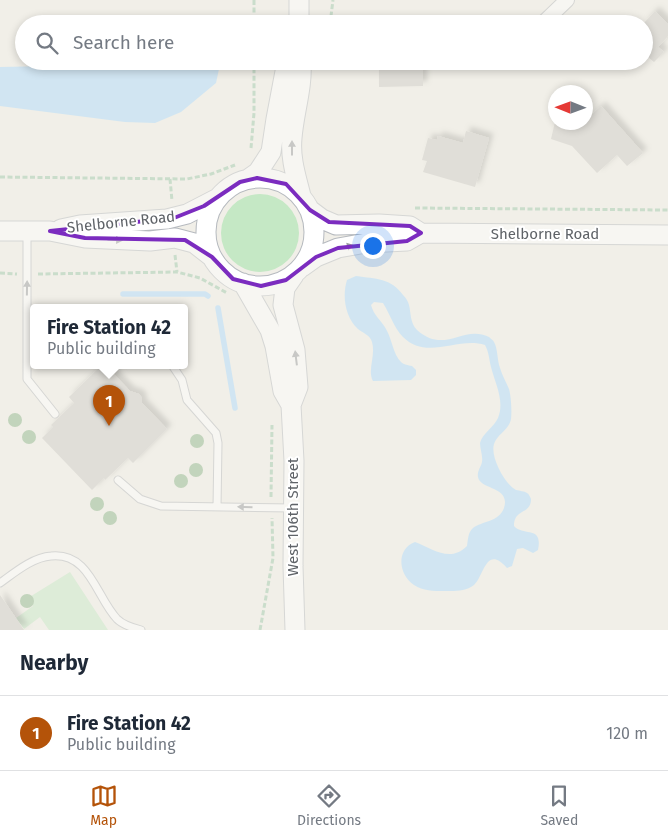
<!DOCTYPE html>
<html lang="en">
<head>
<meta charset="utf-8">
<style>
  :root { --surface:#fff; --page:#f6f6f7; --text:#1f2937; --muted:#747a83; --line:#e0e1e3; --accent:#b45309 }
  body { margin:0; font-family:"Fira Sans",sans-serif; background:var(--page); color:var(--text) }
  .compass { position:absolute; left:548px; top:85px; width:45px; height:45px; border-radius:50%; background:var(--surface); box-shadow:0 2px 8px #0003; rotate:271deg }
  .you { position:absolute; left:372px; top:245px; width:18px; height:18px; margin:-12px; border:4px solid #fff; border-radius:50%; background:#1a73e8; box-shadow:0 0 0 8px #1a73e833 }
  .badge { display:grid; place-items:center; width:32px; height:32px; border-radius:50%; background:var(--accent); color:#fff; font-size:16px; font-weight:700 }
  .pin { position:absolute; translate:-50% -41px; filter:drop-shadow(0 1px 2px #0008) }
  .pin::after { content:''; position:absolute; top:26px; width:18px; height:15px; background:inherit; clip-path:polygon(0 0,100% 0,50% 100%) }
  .popup { position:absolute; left:30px; top:304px; width:158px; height:65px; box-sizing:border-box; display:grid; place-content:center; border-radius:5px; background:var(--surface); filter:drop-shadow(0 1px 4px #0005); font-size:16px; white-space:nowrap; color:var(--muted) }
  .popup b { font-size:19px; color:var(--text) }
  .popup::after { content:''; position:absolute; left:50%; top:100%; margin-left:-10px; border:10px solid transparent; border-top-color:var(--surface) }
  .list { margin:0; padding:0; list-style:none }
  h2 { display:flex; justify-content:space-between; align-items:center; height:65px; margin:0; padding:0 20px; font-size:21px }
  h2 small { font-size:16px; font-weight:400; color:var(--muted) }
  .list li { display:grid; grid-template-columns:32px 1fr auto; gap:15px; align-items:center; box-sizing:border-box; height:75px; padding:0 20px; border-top:1px solid var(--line) }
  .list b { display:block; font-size:19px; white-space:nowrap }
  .list p { margin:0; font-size:16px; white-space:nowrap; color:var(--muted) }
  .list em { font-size:16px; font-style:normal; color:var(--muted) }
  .icon { flex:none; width:28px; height:28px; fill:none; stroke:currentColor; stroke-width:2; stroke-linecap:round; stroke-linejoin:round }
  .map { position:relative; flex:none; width:668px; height:630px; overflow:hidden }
  .search { position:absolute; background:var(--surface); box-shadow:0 2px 8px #0003; left:15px; right:15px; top:15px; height:55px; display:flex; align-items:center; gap:12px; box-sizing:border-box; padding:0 18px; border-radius:28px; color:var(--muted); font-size:19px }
  .sheet { height:140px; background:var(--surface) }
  nav { display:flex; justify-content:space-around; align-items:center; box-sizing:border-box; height:70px; border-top:1px solid var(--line); background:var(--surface); font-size:14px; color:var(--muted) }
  nav a { display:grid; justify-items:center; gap:2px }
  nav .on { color:var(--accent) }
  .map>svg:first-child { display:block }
  .green { fill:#c5e8c5 }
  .water { fill:#aadaff }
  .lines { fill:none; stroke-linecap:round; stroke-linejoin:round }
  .stream { stroke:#aadaff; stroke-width:5.5 }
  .building { fill:#cccac5; filter:url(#shadow) }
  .lane-casing { stroke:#b5b8bc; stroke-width:9 }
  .street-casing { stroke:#b5b8bc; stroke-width:16 }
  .secondary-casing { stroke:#b6babf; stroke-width:21 }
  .path { stroke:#9cc7a9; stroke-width:3; stroke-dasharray:5 2.5; stroke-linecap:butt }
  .lane { stroke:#fff; stroke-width:7 }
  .street { stroke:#fff; stroke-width:14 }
  .secondary { stroke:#fff; stroke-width:19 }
  .tree { fill:#89b387 }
  .oneway { fill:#979a9d }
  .marked { fill:none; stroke:#7b2cbf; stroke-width:4; stroke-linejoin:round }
  .labels { text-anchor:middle; stroke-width:4; stroke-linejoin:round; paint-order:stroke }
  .street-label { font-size:15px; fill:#5f6368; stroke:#fff }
</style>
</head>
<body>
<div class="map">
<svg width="668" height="630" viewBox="0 0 668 630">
  <defs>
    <filter id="shadow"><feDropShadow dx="4.5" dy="-4.5" stdDeviation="2.5" flood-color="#0004"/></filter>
  </defs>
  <rect width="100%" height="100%" fill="#f1efe8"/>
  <path class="green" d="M221 233a39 39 0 1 1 78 0a39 39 0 1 1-78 0Z
    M70,572L108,630H49L40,617L24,629L16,618L33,606L28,598Z"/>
  <path class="water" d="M208,63L219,69L216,83L181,112L155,123L125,122L0,106V67Z
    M356,276C376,279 391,278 403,295C406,298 408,301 409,305C411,313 410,323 417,330C445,355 463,324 489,337C490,338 493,340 494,342C498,349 497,360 500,368C502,375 506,382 509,389C511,396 512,411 511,419C509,430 497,434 494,444C490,457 505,484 516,490C520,491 524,491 527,493C529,494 530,497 531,499C531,515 514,508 514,526C524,537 543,525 538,550L533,553L523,548L517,549L512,566L507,568C486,544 484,576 474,585C465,592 454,591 444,591C434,591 423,591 414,585C398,574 396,549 415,542C433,549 450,563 467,546C468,540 468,532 473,528C482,521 499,522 504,508C511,486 480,490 478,477C477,471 481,467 482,462C483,456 480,449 480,443C482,434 494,427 498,418C505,401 495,383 491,367C489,359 489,352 485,345C458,336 427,361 403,337C394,328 390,314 383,303L374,302L371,305C374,316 381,320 386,329C392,339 393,354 401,362C404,365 408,365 412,366L416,370V375L411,380L373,381C367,370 376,356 372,342C370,335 363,333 358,329C345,317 342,296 347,280Z"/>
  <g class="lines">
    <path class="stream" d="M123,294H205L208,296
      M218,308L235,408"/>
  </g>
  <path class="building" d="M655,11L668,24V36L658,47L664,52L654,62L648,57L644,60V23Z
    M379,61H409V68L423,67V86L379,87Z
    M601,106L643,153L627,166L617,155L597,173L572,146L551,139L555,122H569L579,126L586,122V120Z
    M466,131L489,138L475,187L423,172L427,161L422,160L428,138L437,140L438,136L463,143Z
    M102,365H105L130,391L139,394L142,398V403L167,429L133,463L128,458L105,480L104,478L92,490L42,438L53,427L51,425L74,403L69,397Z
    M0,595L24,630H0Z"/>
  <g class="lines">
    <defs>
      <path id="lane" d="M27,232V379L55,414
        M172,365L182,380L187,400L216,433L218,443L217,507
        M118,480L140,499L161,506L293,508
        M0,583C14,573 33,557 51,556C90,552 96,597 117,619C123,625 133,628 141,630"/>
      <path id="street" d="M542,24L567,0"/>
      <path id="secondary" d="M299,24V0
        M206 232a54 54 0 1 1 108 0a54 54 0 1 1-108 0Z
        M248,179L258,172L271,152L276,119L287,61
        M301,196C296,176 290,158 292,138C294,112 303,87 301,61
        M310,210L322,219L336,225L379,224L410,226L421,233
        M61,229L80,225L167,219L187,214L218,198
        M0,231H50L85,238L128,240L150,241L175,238L194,243L212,257
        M302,267L316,257L338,248L366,243L407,241L421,233L668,235
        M294,275L285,288L283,305L295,350L298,387L291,405L294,461L293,566L295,630
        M243,283L270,330L275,346L283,391L291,405"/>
    </defs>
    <use href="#lane" class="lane-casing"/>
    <use href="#street" class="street-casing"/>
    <use href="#secondary" class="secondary-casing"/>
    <path class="path" d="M254,0V24
      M330,24L333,0
      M251,148L254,113V61
      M0,177L187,179L211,174L235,165
      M170,179L172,201
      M415,208L668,210
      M175,255L177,272
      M0,273L17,274
      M38,274L177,272L200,278L227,293
      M271,497L272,425
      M260,630L273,558L272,518"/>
    <use href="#lane" class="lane"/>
    <use href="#street" class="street"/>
    <use href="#secondary" class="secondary"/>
  </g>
  <g class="tree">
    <circle cx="15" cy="420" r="7"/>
    <circle cx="29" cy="437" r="7"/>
    <circle cx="197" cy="441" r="7"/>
    <circle cx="196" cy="470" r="7"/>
    <circle cx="181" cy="481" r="7"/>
    <circle cx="97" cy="504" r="7"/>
    <circle cx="110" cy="518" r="7"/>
    <circle cx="27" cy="601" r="7"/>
  </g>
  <defs><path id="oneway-solid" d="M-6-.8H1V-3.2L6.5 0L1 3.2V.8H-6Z" transform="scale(1.25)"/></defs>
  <g class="oneway">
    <use href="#oneway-solid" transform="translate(292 148) rotate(-90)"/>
    <use href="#oneway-solid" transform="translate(115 240) rotate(3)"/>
    <use href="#oneway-solid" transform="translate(346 247) rotate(-14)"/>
    <use href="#oneway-solid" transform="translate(27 288) rotate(-89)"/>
    <use href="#oneway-solid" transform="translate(296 358) rotate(-97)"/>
    <use href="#oneway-solid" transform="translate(245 507) rotate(-179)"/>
  </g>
  <path d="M0 0H668V630H0ZM257,178L286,184L310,210L329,222L410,226L421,233L407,241L338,248L316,257L286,280L261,286L233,279L212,257L185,240L85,238L50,231L174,218L204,206L240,182Z" fill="#f1efe8" fill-opacity=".55" fill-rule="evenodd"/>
  <path class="marked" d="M257,178L286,184L310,210L329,222L410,226L421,233L407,241L338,248L316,257L286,280L261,286L233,279L212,257L185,240L85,238L50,231L174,218L204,206L240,182Z"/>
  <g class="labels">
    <g class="street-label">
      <text transform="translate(121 222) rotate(-6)" y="5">Shelborne Road</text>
      <text x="545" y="239">Shelborne Road</text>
      <text transform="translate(293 517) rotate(-90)" y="5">West 106th Street</text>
    </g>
  </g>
</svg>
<svg class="compass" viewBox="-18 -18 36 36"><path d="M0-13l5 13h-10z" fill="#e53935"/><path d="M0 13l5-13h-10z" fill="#747a83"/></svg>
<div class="you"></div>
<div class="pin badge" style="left:109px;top:426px">1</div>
<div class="popup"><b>Fire Station 42</b>Public building</div>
<div class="search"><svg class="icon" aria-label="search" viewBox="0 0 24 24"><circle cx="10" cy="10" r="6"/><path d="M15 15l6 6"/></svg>Search here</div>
</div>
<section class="sheet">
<h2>Nearby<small></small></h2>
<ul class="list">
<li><span class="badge">1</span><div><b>Fire Station 42</b><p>Public building</p></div><em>120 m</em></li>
</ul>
</section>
<nav>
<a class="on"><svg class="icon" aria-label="map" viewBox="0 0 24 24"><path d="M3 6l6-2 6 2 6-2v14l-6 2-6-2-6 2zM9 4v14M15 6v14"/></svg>Map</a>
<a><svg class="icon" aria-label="directions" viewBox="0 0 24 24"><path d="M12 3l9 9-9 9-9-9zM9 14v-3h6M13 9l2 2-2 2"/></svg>Directions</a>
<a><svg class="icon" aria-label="saved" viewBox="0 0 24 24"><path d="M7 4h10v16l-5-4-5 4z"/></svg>Saved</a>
</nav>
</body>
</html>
